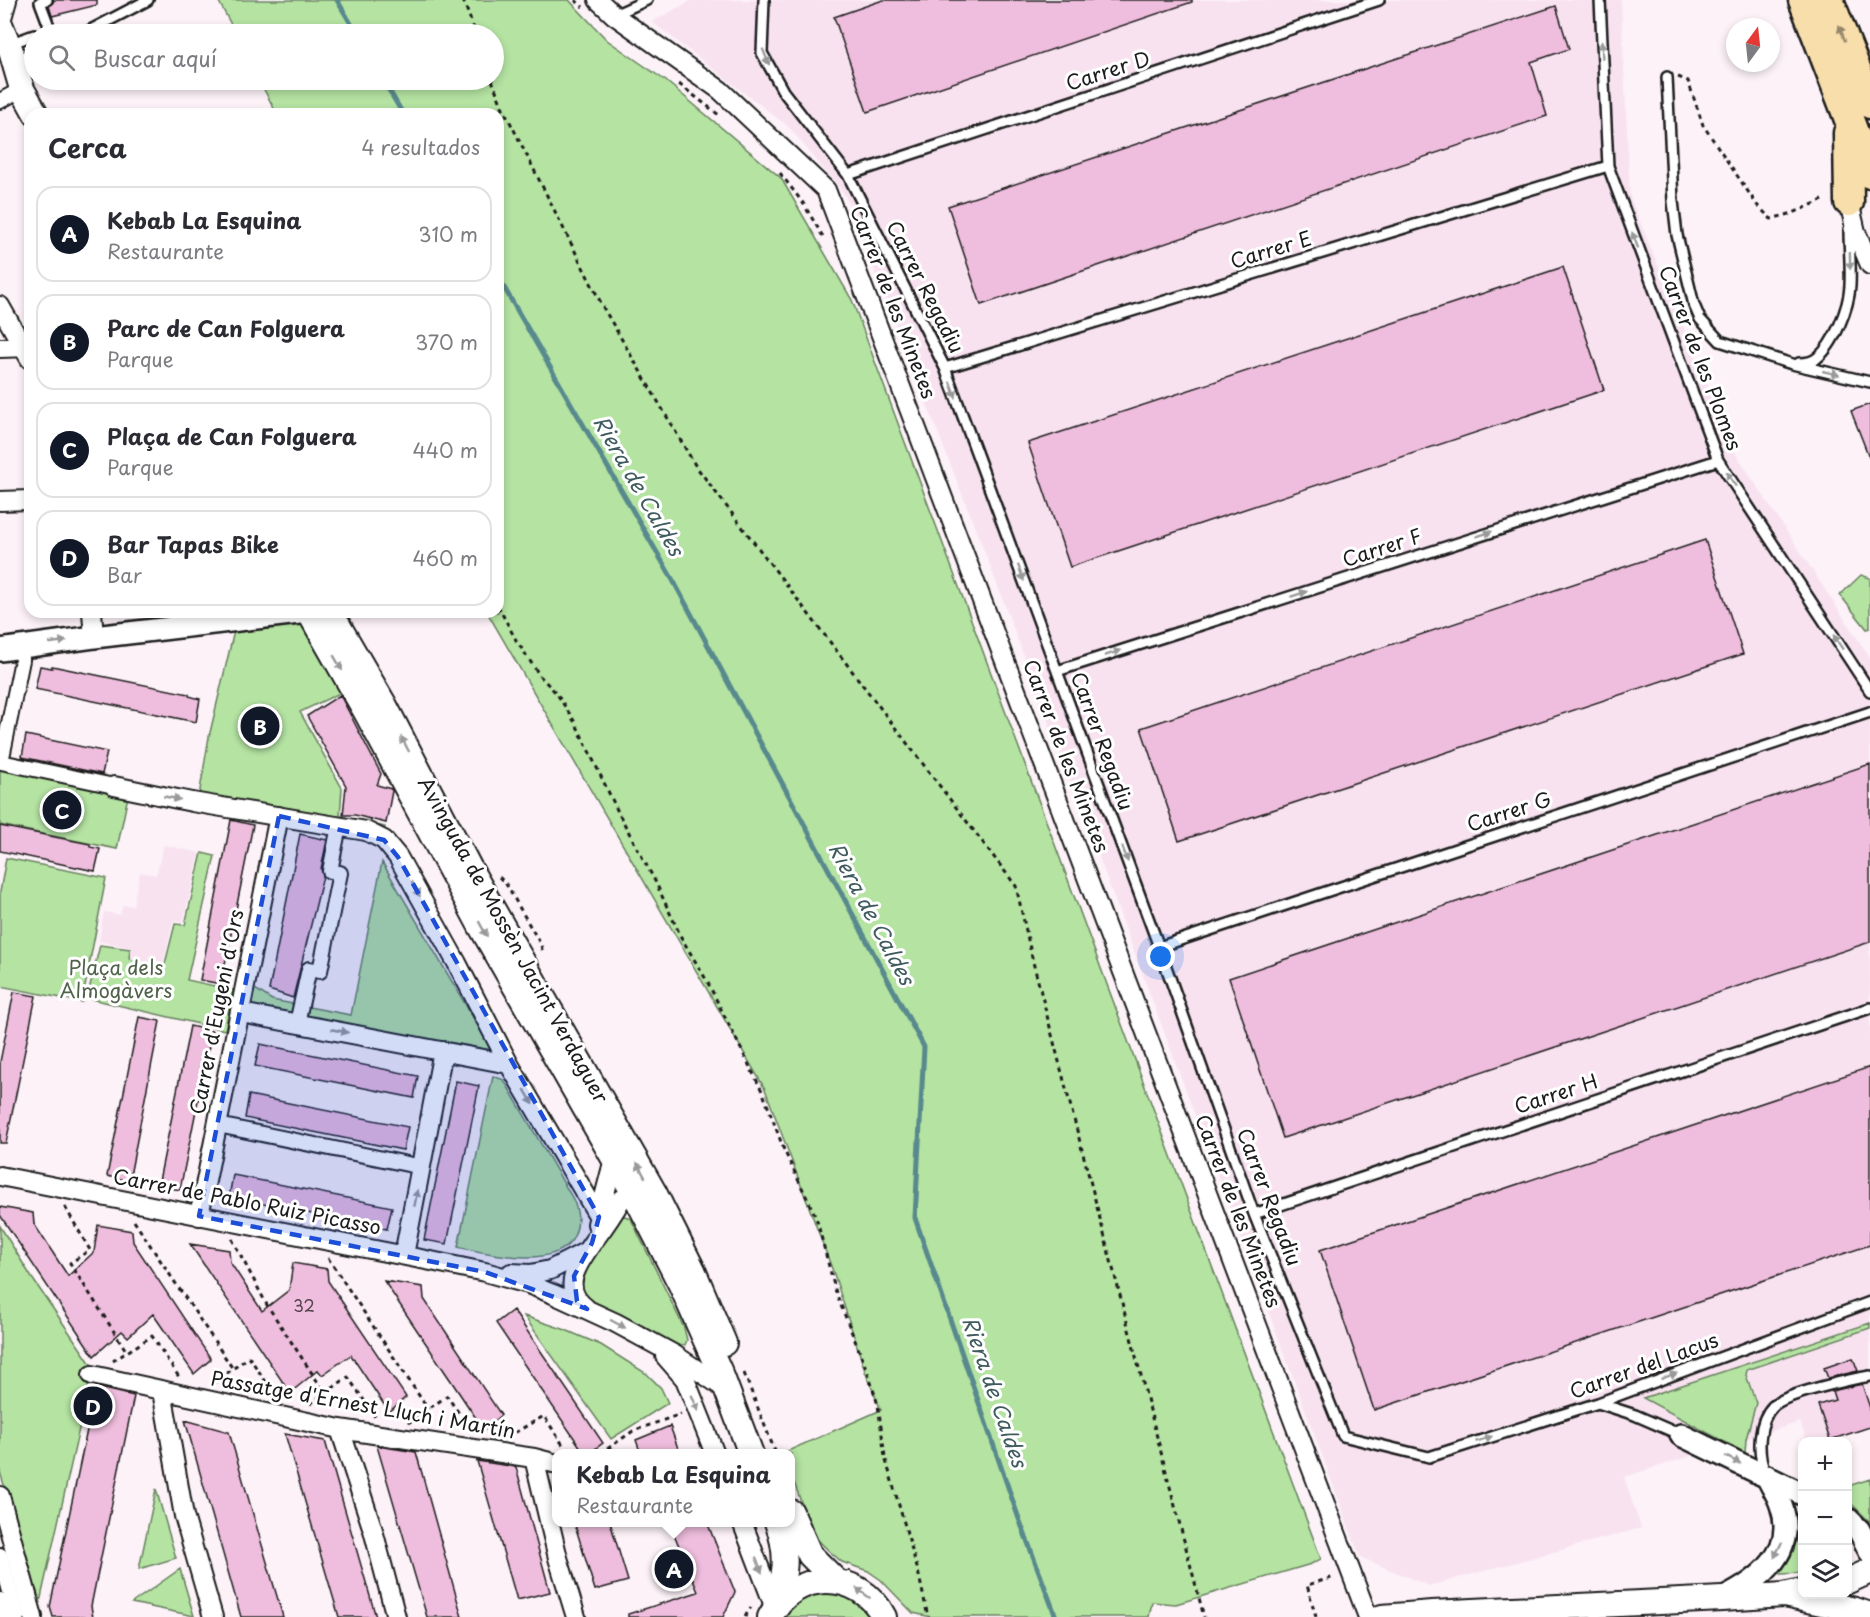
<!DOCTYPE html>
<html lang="es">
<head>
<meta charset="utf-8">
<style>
  :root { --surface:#fff; --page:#f7f7f7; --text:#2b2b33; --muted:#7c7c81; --line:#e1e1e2; --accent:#111827 }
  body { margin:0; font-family:"Playpen Sans",sans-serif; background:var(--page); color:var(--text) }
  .controls { position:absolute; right:18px; bottom:18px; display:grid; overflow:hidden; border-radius:12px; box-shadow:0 3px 9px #0003 }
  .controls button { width:54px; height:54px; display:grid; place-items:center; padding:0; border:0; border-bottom:2px solid var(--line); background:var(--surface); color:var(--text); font:30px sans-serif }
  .compass { position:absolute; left:1726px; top:18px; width:54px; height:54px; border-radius:50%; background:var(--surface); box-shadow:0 3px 9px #0003; rotate:15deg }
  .you { position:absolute; left:1161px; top:957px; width:21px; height:21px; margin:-15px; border:4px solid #fff; border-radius:50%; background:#1a73e8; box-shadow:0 0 0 9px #1a73e833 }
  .badge { display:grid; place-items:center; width:39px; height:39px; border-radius:50%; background:var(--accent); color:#fff; font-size:20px; font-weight:700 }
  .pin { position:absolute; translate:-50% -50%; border:3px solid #fff; box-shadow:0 2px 6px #0006 }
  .popup { position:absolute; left:552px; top:1449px; width:243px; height:78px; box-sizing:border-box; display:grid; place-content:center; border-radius:12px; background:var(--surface); filter:drop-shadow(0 2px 4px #0005); font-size:20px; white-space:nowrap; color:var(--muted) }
  .popup b { font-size:22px; color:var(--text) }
  .popup::after { content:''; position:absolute; left:50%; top:100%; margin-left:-12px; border:12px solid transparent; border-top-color:var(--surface) }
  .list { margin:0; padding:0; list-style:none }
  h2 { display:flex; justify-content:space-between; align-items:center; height:78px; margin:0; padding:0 24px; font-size:26px }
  h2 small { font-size:20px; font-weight:400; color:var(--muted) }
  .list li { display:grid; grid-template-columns:39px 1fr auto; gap:18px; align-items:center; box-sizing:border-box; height:96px; margin:0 12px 12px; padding:0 12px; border:2px solid var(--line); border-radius:18px }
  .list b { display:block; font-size:22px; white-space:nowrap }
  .list p { margin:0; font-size:20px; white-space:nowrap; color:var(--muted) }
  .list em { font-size:20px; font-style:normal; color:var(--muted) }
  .icon { flex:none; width:33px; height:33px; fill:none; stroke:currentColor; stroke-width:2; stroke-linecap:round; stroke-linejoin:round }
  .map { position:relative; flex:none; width:1870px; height:1617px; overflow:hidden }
  .search { position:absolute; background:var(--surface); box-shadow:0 3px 9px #0003; left:24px; top:24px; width:480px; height:66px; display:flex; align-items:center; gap:15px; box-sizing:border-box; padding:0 21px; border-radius:33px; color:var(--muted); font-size:22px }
  .panel { position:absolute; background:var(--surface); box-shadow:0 3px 9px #0003; left:24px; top:108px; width:480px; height:510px; border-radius:18px }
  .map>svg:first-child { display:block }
  .built { fill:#f8e2f0 }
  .green { fill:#b4e3a2; stroke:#68805f; stroke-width:1.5 }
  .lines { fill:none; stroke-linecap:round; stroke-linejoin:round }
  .stream { stroke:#58898d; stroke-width:5 }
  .building { fill:#efbddd; stroke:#1c1c1c; stroke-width:1.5 }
  .service-casing { stroke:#1c1c1c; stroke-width:14 }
  .pedestrian-casing { stroke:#1c1c1c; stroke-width:18 }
  .minor-casing { stroke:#1c1c1c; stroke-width:22 }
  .tertiary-casing { stroke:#1c1c1c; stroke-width:26 }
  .secondary-casing { stroke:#1c1c1c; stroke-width:28 }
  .trunk-casing { stroke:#1c1c1c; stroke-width:33 }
  .path { stroke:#1c1c1c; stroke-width:3; stroke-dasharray:4.5 4.5; stroke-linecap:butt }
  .service { stroke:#fff; stroke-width:9 }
  .pedestrian { stroke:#fff; stroke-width:14 }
  .minor { stroke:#fff; stroke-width:18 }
  .tertiary { stroke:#fff; stroke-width:21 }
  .secondary { stroke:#fff; stroke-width:24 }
  .trunk { stroke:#f8deab; stroke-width:28 }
  .oneway { fill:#95876b }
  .oneway2 { fill:#999 }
  .marked { fill:#1d4ed8; fill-opacity:0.2; stroke:#1d4ed8; stroke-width:4.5; stroke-dasharray:12 8; stroke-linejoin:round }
  .labels { text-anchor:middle; stroke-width:6; stroke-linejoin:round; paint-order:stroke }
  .number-label { font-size:16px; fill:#51444c }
  .street-label { font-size:20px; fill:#1c1c1c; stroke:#fff }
  .park-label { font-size:20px; fill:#51624b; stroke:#fff }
  .water-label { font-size:21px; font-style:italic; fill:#3f5b5e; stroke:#fff }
</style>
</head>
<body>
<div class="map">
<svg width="1870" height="1617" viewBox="0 0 1870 1617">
  <rect width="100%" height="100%" fill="#fcf2f8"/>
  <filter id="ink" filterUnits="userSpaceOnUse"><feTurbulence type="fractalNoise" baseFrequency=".0167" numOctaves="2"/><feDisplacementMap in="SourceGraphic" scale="12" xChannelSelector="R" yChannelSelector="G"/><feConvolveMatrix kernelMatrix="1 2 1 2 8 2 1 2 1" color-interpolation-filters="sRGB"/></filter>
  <g filter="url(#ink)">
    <path class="built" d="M692,0H1621L1630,198L1736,454L1870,658V1400L1824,1414L1833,1441H1807L1800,1422L1624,1477L1641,1528L1429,1586L1360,1557L991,568L845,195L789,127L652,22Z
      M164,845L200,853L183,922L173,921L162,969L141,965V959L131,957L132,948L99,941L104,912L120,915L123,905L133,906L140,872L156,875Z"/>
    <path class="green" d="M218,0H569L607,40L666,81L781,178L852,300L1321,1559L1311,1564L1176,1604L1152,1602L1149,1617H931L913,1613L881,1580L868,1571L842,1562L828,1550L813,1535L791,1474V1454L783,1453L881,1410L866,1374L834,1274L765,1089L487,612H498V114H277L259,80H494V34H236Z
      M1861,575L1870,578V628L1867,629L1840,595Z
      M304,623L344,691L300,712L342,788L340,816L385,827L384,831L199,796L209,737L234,631Z
      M0,769L128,796L117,849L0,825Z
      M202,853L215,856L187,980L233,990L225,1030L87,998L100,945L130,949L129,959L139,961L141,968L163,972L175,924L185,925Z
      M6,858L106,878L82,1002L0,986V892Z
      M382,862L492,1050L250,1007L252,987L272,1000L351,1015Z
      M493,1076L504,1080L573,1199C578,1211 580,1221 575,1234C561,1272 486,1253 458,1247Z
      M625,1216L631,1219L684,1328L687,1340L685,1345L678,1347L582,1298L580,1282L592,1257L619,1217Z
      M0,1226L32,1278L93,1367L40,1602L0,1472Z
      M524,1316L563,1329L601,1345L647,1374L661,1388L668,1403L611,1439Z
      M1870,1323V1328L1747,1370L1746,1375L1756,1403L1746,1439L1745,1453L1643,1398Z
      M1870,1479V1522L1854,1506L1848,1503V1486Z
      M156,1489L176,1558L139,1569Z
      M1802,1519V1573L1781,1574L1779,1570L1793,1528Z
      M180,1569L194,1616L132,1603Z
      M818,1581L884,1617H770Z"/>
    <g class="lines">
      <path class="stream" d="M337,0L357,34
        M383,80L403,114
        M498,277L674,582L924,1047L915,1218L1018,1516L1056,1617"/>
    </g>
    <path class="building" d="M54,0H97V5L52,16L49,6L52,4Z
      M883,0H1192V2L867,112L834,17Z
      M1556,6L1569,49L1531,62L1547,116L981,305L948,206Z
      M1563,267L1604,390L1070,567L1028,443Z
      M1870,404V457H1869L1851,411Z
      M1705,540L1743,654L1179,841L1141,728Z
      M40,666L52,668V666L189,694V696L200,699L196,722L35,689Z
      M340,695L381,774L377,785L391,789L392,791L386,823L355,815H343L346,786L307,716Z
      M26,735L107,752L102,774L22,757Z
      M1870,764V942L1283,1138L1229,978Z
      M231,820L253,825L221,984L200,980Z
      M0,826L90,844V847L100,849L95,871L0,851Z
      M300,834L327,840L321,869L323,876L293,998L269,990Z
      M14,992L36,996L6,1143H0V1062Z
      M139,1017L160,1021L129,1181L107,1176Z
      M190,1026L212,1031L180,1190L158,1186Z
      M260,1044L418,1076L414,1098L255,1066Z
      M1870,1067V1245L1374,1410L1320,1250Z
      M456,1081L479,1086L447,1244L424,1240Z
      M249,1095L408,1127L403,1150L245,1118Z
      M233,1175L392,1207L387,1229L229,1197Z
      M0,1207L33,1213L34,1224L68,1276L94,1252L98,1225L132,1231L133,1242L211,1359L194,1374L153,1314L128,1337L122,1331L94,1356L0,1215Z
      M190,1244L229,1250L230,1262L262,1311L289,1290L293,1263L327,1269L328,1281L406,1397L389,1412L351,1355L322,1375L318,1370L290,1393Z
      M384,1281L423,1287L424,1299L501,1415L484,1430Z
      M513,1310L603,1443L588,1454H585L496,1323Z
      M1853,1358L1858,1371L1828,1378L1824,1368Z
      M1862,1384L1870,1408V1427L1830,1440L1818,1405L1835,1400L1832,1391Z
      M96,1387L134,1396L91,1606L93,1617H53L50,1607Z
      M185,1420L229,1432L283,1617H241Z
      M670,1426L680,1454H641L636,1440Z
      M285,1434L325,1441L376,1617H339Z
      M377,1446L416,1452L462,1617H427Z
      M477,1461L516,1467L550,1592L517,1600Z
      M574,1522H610L628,1581L595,1590Z
      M669,1522H707L735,1592L723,1617H628V1614L698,1592Z"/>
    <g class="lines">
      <defs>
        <path id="service" d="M47,0L40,2L52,34
          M764,0L762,53L783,91L848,175L945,368L1159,947L1254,1214L1343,1436L1429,1457L1598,1403L1870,1302
          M1600,0L1608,166L1718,460L1870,691
          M614,15L647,0
          M83,34L148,0
          M9,44L34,35
          M1667,77L1673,201L1677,235L1694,305L1700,319L1720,341L1792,364L1870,382
          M848,175L1379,0
          M1799,363C1805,363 1812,363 1817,358C1834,345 1849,307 1850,286C1851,267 1849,248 1849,229
          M945,368L1608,166
          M1057,671L1718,460
          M1159,947L1870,712
          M1254,1214L1870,1008
          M1598,1403L1635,1415L1681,1435
          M1765,1472C1757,1453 1758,1421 1773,1406C1784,1394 1852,1379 1870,1376"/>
        <path id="pedestrian" d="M0,101L22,89
          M21,647L22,660L1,762L114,786
          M297,1023L309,969L320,971L340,873L330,871L339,826
          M218,1125L422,1167
          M0,1555L17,1617"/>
        <path id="minor" d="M598,0L614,15L720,90L826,190L1368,1617
          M1849,202L1856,232L1870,265
          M0,306L30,359
          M0,348L30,347
          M0,501L30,500
          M92,612L94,637
          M175,612L183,626
          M114,786L192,802L366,831L384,840L398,857L457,963L509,1064L599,1217
          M241,1013L509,1064
          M0,1176L431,1261L485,1272L528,1284L553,1294L616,1323L675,1355L718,1384L727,1391
          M199,1216L279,816
          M597,1224L614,1159
          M404,1255L443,1051
          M511,1273L531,1274L550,1270L585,1252
          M586,1308C558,1287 580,1261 595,1239C604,1227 613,1214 621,1200L629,1195L644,1201
          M665,1356L685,1379L715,1454
          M92,1375L340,1429L534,1458L557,1464
          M162,1391L184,1516L213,1617
          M340,1429L373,1530L396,1617
          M534,1458L558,1558L576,1617
          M0,1496L33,1617
          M742,1522L775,1608
          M0,1602L4,1617"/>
        <path id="tertiary" d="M0,650L94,637L308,612
          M1681,1435L1802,1494
          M1848,1519L1859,1530L1870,1552
          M1723,1599C1759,1581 1798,1552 1781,1505C1778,1495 1771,1486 1767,1476"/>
        <path id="secondary" d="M0,14L4,0
          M0,24L11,51L22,89L36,114
          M309,612L366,712L480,925L636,1197L681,1285L722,1377L751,1454
          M328,612L338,625L384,704L471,871L655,1194L693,1270L724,1343
          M791,1512L810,1555L836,1581
          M1848,1581L1870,1571
          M1784,1595L1855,1610L1870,1615
          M775,1607C786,1576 789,1554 777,1522
          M770,1617C794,1569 860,1569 884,1617
          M1382,1617L1432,1613L1722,1599L1784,1595L1802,1591"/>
        <path id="trunk" d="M1803,0L1870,174
          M1829,0L1870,104
          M1848,133L1849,202"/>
      </defs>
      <use href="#service" class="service-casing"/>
      <use href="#pedestrian" class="pedestrian-casing"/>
      <use href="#minor" class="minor-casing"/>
      <use href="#tertiary" class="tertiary-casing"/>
      <use href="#secondary" class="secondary-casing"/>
      <use href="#trunk" class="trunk-casing"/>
      <path class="path" d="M463,0L476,34
        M575,0L583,7
        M1678,77L1688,81L1703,125L1757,205L1771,219L1793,213L1823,200
        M492,80L502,106L604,309L695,465L1016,886L1033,962L1204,1617
        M679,84L719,115
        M780,173L803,203L825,240
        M498,606L516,640L540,676L557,694L576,724L619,814L655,881L682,939L707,981L763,1093L784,1150L816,1217L836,1293L868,1373L878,1405L885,1457L918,1571L928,1617
        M499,877L506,884L541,945L543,954
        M65,1207L90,1250L70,1263L127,1352
        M134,1221L233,1369
        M232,1239L267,1305L325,1393
        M328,1258L428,1409
        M113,1361L152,1336L179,1377
        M744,1373L776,1454
        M212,1384L249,1357L277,1398
        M310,1404L348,1377L376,1418
        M408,1423L447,1396L472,1432
        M507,1437L544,1416L565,1448
        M600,1454L633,1431L681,1414
        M745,1617L751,1607
        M1316,1617L1307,1585L1335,1577"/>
      <use href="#service" class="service"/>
      <use href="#pedestrian" class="pedestrian"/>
      <use href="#minor" class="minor"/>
      <use href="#tertiary" class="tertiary"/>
      <use href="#secondary" class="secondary"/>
      <use href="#trunk" class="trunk"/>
    </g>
    <defs><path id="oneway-solid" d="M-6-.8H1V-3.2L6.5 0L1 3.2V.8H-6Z" transform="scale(1.5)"/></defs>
    <use class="oneway" href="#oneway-solid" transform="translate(1842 33) rotate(-111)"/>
    <g class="oneway2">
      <use href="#oneway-solid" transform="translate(1602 50) rotate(-93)"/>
      <use href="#oneway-solid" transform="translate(766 57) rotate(68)"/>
      <use href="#oneway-solid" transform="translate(1635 240) rotate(-111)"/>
      <use href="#oneway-solid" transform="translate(1850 261) rotate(89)"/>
      <use href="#oneway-solid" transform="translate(1831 373) rotate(13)"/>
      <use href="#oneway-solid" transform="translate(953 390) rotate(70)"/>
      <use href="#oneway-solid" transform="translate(1731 479) rotate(-123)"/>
      <use href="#oneway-solid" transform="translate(1484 534) rotate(-18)"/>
      <use href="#oneway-solid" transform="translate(1021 573) rotate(70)"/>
      <use href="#oneway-solid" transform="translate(1299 594) rotate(-18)"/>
      <use href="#oneway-solid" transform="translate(58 642) rotate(-8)"/>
      <use href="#oneway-solid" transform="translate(1838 642) rotate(-123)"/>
      <use href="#oneway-solid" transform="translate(1113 653) rotate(-18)"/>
      <use href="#oneway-solid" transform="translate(338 663) rotate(60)"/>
      <use href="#oneway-solid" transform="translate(405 744) rotate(-118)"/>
      <use href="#oneway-solid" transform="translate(172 798) rotate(11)"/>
      <use href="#oneway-solid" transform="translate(1125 854) rotate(70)"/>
      <use href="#oneway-solid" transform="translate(416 889) rotate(61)"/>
      <use href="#oneway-solid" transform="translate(483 929) rotate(61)"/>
      <use href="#oneway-solid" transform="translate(340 1031) rotate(11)"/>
      <use href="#oneway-solid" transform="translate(529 1097) rotate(60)"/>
      <use href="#oneway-solid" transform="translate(641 1170) rotate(-119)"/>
      <use href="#oneway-solid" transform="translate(416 1198) rotate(-79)"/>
      <use href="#oneway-solid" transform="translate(618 1324) rotate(28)"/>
      <use href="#oneway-solid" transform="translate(1669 1376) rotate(-20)"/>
      <use href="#oneway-solid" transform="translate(695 1403) rotate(67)"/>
      <use href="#oneway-solid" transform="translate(1484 1439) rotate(-18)"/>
      <use href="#oneway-solid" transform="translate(1733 1460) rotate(26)"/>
      <use href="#oneway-solid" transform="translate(1778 1550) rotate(116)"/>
      <use href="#oneway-solid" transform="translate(759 1565) rotate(69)"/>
      <use href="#oneway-solid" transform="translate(863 1593) rotate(-145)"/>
    </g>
  </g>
  <path class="marked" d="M279,816L384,840L398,857L599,1217L592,1243L574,1276L577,1301L587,1309L485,1272L199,1216Z"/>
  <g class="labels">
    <g class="number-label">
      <text x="304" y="1312">32</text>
    </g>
    <g class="street-label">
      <text transform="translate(1108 71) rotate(-18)" y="7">Carrer D</text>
      <text transform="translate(1271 250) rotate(-17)" y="7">Carrer E</text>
      <text transform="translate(925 287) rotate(63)" y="7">Carrer Regadiu</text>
      <text transform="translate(893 302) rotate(69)" y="7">Carrer de les Minetes</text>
      <text transform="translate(1700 358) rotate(69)" y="7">Carrer de les Plomes</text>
      <text transform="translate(1382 548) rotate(-18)" y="7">Carrer F</text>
      <text transform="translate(1102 741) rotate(70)" y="7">Carrer Regadiu</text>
      <text transform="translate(1066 756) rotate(69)" y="7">Carrer de les Minetes</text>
      <text transform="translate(1509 812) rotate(-18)" y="7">Carrer G</text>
      <text transform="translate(513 940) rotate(61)" y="7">Avinguda de Mossèn Jacint Verdaguer</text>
      <text transform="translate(217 1012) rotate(-79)" y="7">Carrer d'Eugeni d'Ors</text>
      <text transform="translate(1556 1094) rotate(-18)" y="7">Carrer H</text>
      <text transform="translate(1269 1197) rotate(69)" y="7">Carrer Regadiu</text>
      <text transform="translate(247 1202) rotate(11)" y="7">Carrer de Pablo Ruiz Picasso</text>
      <text transform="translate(1238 1211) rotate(69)" y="7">Carrer de les Minetes</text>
      <text transform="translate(1644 1366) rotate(-20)" y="7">Carrer del Lacus</text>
      <text transform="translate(363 1405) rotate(10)" y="7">Passatge d'Ernest Lluch i Martín</text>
    </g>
    <g class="park-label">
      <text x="116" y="975">Plaça dels<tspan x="116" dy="23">Almogàvers</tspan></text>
    </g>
    <g class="water-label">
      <text transform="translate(638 486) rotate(60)" y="7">Riera de Caldes</text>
      <text transform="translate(871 914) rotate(62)" y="7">Riera de Caldes</text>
      <text transform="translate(994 1392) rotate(71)" y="7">Riera de Caldes</text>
    </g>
  </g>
</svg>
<div class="controls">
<button>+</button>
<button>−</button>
<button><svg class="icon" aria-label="layers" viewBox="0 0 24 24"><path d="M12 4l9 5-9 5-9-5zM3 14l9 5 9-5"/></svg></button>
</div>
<svg class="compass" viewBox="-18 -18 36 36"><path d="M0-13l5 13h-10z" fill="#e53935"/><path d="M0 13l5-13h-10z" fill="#7c7c81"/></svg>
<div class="you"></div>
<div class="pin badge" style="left:674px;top:1569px">A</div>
<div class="popup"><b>Kebab La Esquina</b>Restaurante</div>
<div class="pin badge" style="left:260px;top:726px">B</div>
<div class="pin badge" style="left:62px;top:810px">C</div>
<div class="pin badge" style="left:93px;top:1406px">D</div>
<div class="search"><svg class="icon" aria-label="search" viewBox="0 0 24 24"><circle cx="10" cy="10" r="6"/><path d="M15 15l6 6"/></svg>Buscar aquí</div>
<section class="panel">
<h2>Cerca<small>4 resultados</small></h2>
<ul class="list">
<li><span class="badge">A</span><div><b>Kebab La Esquina</b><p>Restaurante</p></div><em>310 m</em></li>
<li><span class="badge">B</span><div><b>Parc de Can Folguera</b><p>Parque</p></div><em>370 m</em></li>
<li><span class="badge">C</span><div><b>Plaça de Can Folguera</b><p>Parque</p></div><em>440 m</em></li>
<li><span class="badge">D</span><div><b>Bar Tapas Bike</b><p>Bar</p></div><em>460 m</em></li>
</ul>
</section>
</div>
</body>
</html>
